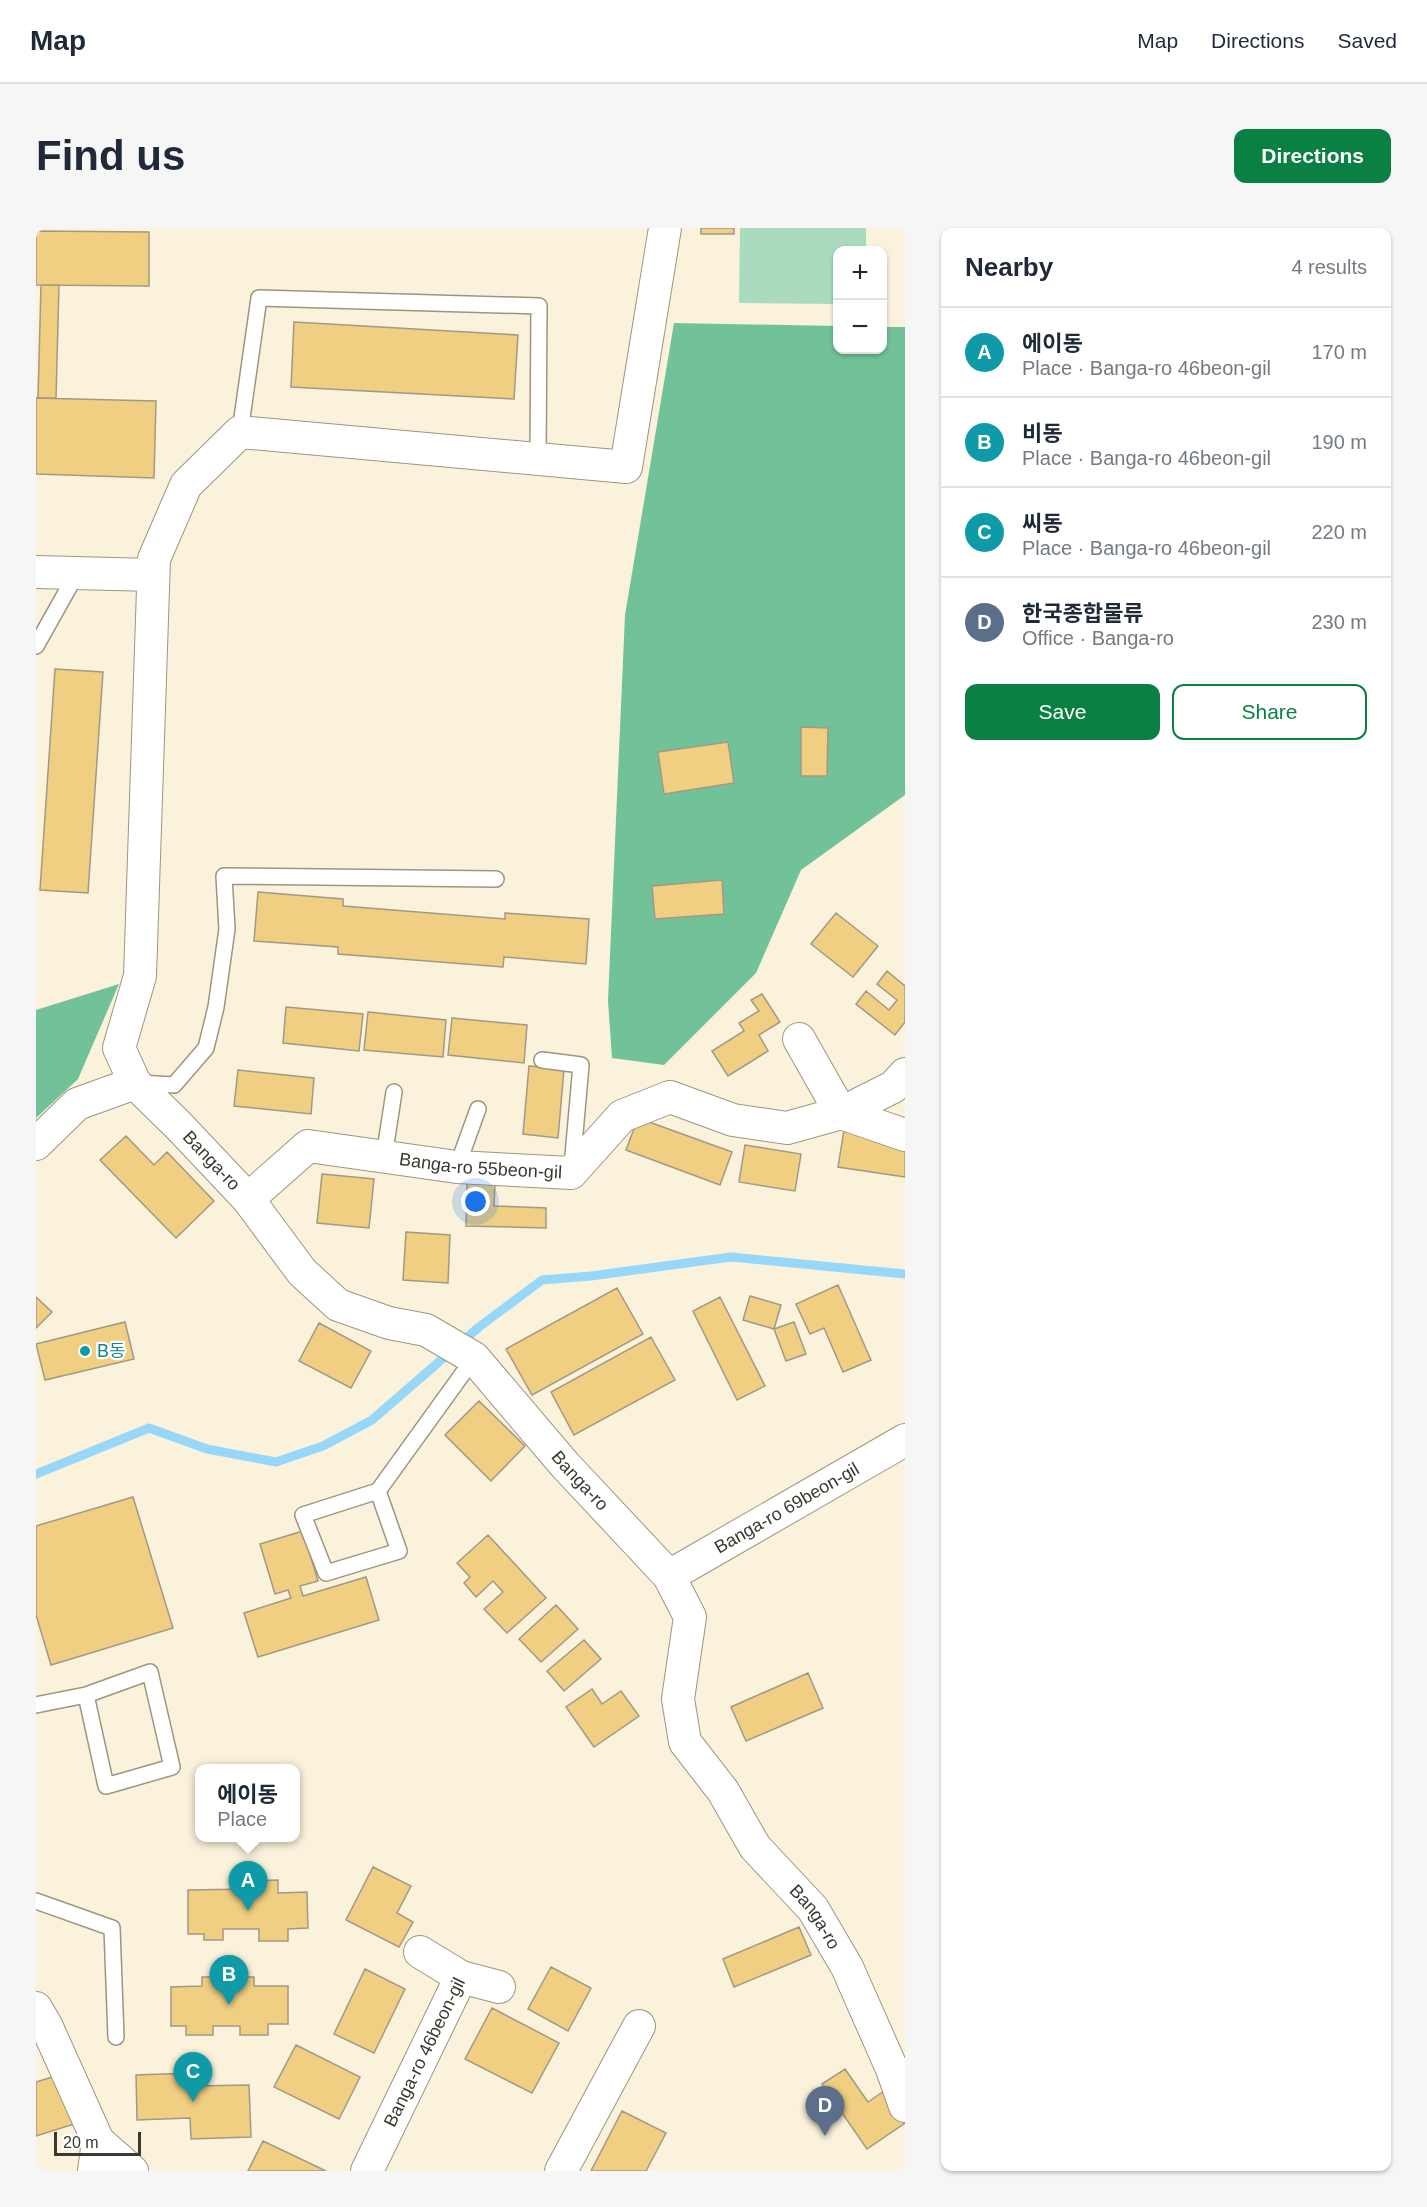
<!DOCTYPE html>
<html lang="en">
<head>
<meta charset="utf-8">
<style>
  :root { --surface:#fff; --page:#f6f6f7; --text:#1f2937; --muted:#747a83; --line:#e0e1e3; --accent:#0b8043 }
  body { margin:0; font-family:Helvetica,"Noto Sans KR",sans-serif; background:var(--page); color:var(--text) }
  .controls { position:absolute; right:18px; top:18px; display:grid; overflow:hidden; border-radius:12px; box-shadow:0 2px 4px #0004 }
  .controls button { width:54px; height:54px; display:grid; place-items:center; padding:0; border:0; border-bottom:2px solid var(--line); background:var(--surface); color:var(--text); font:30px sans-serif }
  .scale { position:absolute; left:18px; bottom:15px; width:87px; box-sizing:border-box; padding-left:6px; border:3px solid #3b382f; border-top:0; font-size:16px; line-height:21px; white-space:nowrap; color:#3b382f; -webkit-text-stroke:4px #fff; paint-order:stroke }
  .you { position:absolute; left:440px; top:974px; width:21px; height:21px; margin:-15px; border:4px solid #fff; border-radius:50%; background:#1a73e8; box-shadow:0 0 0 9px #1a73e833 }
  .badge { display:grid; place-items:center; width:39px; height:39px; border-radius:50%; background:var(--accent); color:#fff; font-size:20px; font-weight:700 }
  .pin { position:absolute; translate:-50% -50px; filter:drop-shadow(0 2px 3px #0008) }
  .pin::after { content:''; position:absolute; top:32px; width:21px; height:18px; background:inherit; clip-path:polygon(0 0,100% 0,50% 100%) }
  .popup { position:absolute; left:159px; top:1536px; width:105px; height:78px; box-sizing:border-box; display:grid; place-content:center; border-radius:12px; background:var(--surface); filter:drop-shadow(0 2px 4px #0005); font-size:20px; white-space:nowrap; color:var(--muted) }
  .popup b { font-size:22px; color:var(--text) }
  .popup::after { content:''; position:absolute; left:50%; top:100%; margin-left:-12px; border:12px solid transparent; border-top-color:var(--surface) }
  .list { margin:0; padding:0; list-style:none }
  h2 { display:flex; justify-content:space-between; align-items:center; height:78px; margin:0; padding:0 24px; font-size:26px }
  h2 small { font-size:20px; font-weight:400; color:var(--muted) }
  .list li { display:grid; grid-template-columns:39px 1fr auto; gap:18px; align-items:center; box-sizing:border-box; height:90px; padding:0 24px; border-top:2px solid var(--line) }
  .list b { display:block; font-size:22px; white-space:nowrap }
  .list p { margin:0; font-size:20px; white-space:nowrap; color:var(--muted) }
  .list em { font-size:20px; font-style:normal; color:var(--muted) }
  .actions { display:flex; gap:12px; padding:18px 24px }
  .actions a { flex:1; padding:14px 0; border:2px solid var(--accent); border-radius:12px; text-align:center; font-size:21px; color:var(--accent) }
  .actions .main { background:var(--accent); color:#fff }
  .map { position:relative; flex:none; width:869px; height:1943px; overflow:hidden; border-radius:12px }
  header { display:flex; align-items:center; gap:36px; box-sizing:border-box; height:84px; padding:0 30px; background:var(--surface); border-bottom:2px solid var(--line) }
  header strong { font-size:28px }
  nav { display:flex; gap:33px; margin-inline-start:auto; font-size:21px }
  .intro { display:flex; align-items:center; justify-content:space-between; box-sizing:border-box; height:144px; padding:0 36px }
  h1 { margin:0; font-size:42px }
  .button { padding:15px 27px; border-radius:12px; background:var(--accent); color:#fff; font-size:21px; font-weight:700 }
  main { display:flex; gap:36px; padding:0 36px }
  aside { flex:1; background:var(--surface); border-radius:12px; box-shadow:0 2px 4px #0004 }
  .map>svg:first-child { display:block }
  .green { fill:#abdbbf }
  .forest { fill:#71c298 }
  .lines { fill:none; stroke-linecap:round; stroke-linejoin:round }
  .stream { stroke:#97d7fa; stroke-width:9 }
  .building { fill:#f0cf83; stroke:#a29985; stroke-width:1.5 }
  .lane-casing { stroke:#9e9581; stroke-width:18 }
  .street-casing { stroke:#9e9581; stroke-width:34 }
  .lane { stroke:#fff; stroke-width:15 }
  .street { stroke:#fff; stroke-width:32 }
  .culture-dot { fill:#0f9aa8; stroke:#fff; stroke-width:2 }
  .labels { text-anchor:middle; stroke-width:4.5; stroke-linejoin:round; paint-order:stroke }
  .street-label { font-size:18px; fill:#3b382f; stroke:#fff }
  .culture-label { font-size:18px; fill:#0d838f; stroke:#fff; text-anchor:start }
</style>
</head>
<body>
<header>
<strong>Map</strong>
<nav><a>Map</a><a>Directions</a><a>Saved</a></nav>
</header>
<div class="intro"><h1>Find us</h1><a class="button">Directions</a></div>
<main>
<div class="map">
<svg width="869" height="1943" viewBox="0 0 869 1943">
  <rect width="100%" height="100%" fill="#fbf2dc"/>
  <path class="green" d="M704,0H830V22H802L801,76L703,75Z"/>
  <path class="forest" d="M638,95L801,98L802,122H846L847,99H869V567L765,642L720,745L628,837L576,830L572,773L589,387Z
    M83,756L42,851L0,890V782Z"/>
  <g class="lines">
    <path class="stream" d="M0,1246L113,1200L171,1221L240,1234L287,1218L336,1192L443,1099L506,1052L555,1048L695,1029L869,1046"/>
  </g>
  <path class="building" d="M665,0H698V6H665Z
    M0,3L113,4V58L0,57Z
    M5,57H23L20,170H2Z
    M258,94L482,107L478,171L255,159Z
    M0,170L120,173L118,250L0,246Z
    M19,441L67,444L52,665L4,662Z
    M765,499L792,500L791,548H765Z
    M692,514L698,555L628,566L622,524Z
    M686,652L688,686L619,691L616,658Z
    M222,664L307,671V678L469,691V685L553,691L550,736L468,729L467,739L302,726V719L218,713Z
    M800,685L842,718L817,749L775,716Z
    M851,743L869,758V794L859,807L820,776L830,763L853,782L861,772L841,756Z
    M726,766L744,794L723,807L732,823L692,848L676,823L708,803L703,795L723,783L715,772Z
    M250,779L327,786L323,823L247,815Z
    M332,784L410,792L407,829L328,822Z
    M416,790L491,797L488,835L412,827Z
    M493,838L528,841L522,910L487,906Z
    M202,842L278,850L275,886L198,878Z
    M602,890L696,924L684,957L590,922Z
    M808,902L869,911V949L802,939Z
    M90,908L118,937L131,924L178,973L140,1010L64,932Z
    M709,917L765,926L759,963L703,954Z
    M286,946L338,951L333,1000L281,995Z
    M431,954L459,955L458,978L510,980V1000L430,998Z
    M370,1004L414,1007L412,1055L367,1052Z
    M802,1057L835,1132L807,1144L788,1100L774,1106L760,1076Z
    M581,1060L607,1106L496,1167L470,1121Z
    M714,1068L745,1077L738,1101L707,1092Z
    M0,1069L16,1084L0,1100Z
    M684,1069L729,1158L701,1172L657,1083Z
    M89,1094L98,1131L9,1152L0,1116Z
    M758,1094L770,1126L750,1133L738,1101Z
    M283,1095L335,1123L315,1160L263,1133Z
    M615,1109L639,1152L538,1207L515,1164Z
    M443,1173L489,1218L455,1253L409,1207Z
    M97,1269L137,1400L15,1437L0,1387V1298Z
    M267,1303L282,1353L264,1358L267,1368L330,1349L343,1392L222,1429L208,1385L255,1370L252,1362L239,1366L224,1316Z
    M452,1307L510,1370L471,1405L448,1381L467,1364L457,1353L440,1369L428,1355L434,1349L421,1335Z
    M520,1377L542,1401L505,1434L483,1411Z
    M548,1412L565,1431L528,1463L511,1443Z
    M772,1445L787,1480L710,1513L695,1479Z
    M556,1461L566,1476L585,1463L603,1488L558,1519L530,1479Z
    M337,1639L375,1658L361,1685L377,1694L363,1719L310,1692Z
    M242,1652V1665L271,1664L272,1700L252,1701V1713H223V1701H187V1712H168V1706H152V1662L213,1661V1653Z
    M763,1699L775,1727L698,1759L687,1731Z
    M515,1739L555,1760L532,1803L492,1781Z
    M329,1741L369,1761L338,1825L298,1806Z
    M166,1749H218V1758H252V1796H232V1807H204V1798H177V1807H150V1798H135V1759L166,1758Z
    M456,1780L523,1815L496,1865L429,1831Z
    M260,1817L324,1849L303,1891L238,1859Z
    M809,1841L832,1874L851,1861L869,1888V1895L831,1921L786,1856Z
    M156,1845V1858L213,1857L215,1909L155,1911L154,1890L101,1892L100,1847Z
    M23,1847L38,1896L0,1908V1854Z
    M586,1883L630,1905L610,1943H555Z
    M227,1913L290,1943H212Z"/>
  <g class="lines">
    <defs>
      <path id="lane" d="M204,204L223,70L503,78L502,231
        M0,418L41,345
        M506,832L545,837L536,939
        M102,855L138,857L170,820L180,779L191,701L188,648L460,651
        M348,929L358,864
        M421,939L442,881
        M342,1263L363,1323L290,1345L267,1287L342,1263L438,1130
        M0,1477L50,1467L114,1444L136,1539L70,1558L50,1467
        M0,1673L76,1700L80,1809"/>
      <g id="street">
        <path d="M0,344L117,347"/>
        <path d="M763,811L805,885L857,859L869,846"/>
        <path d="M99,855L83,820L104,748L118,331L150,257L204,204L590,239L629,0"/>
        <path id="s1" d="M0,916L41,876L99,855L143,898L212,971L266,1044L302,1077L353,1095L390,1102L438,1130L529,1237L633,1348L654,1389L642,1471L649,1514L687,1563L719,1619L777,1681L811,1739L856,1841L869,1878"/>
        <path id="s2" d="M212,971L272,918L421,939L535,945L586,888L634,869L697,892L751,900L805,885L869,907"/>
        <path id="s3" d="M633,1348L869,1212"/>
        <path d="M425,1749L463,1759"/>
        <path d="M0,1780L10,1797L62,1913L58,1943"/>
        <path d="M62,1913L96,1943"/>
        <path id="s4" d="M331,1943L425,1749L384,1724"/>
        <path d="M525,1943L603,1798"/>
      </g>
    </defs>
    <use href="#lane" class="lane-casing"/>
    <use href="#street" class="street-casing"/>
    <use href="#lane" class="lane"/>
    <use href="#street" class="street"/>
  </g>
  <circle class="culture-dot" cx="49" cy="1123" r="6"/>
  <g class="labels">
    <g class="street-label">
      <text dy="6" stroke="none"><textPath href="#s1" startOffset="228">Banga-ro</textPath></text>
      <text dy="6" stroke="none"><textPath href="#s2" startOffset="254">Banga-ro 55beon-gil</textPath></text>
      <text dy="6" stroke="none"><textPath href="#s1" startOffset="730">Banga-ro</textPath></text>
      <text dy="6" stroke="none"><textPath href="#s3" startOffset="136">Banga-ro 69beon-gil</textPath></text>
      <text dy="6" stroke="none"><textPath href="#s1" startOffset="1252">Banga-ro</textPath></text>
      <text dy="6" stroke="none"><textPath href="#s4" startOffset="132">Banga-ro 46beon-gil</textPath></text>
    </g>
    <g class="culture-label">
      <text x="61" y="1129">B동</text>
    </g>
  </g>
</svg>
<div class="controls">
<button>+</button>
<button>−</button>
</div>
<div class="scale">20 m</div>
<div class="you"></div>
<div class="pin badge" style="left:212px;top:1683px;background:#0f9aa8">A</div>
<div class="popup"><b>에이동</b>Place</div>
<div class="pin badge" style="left:193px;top:1777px;background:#0f9aa8">B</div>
<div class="pin badge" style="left:157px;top:1874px;background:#0f9aa8">C</div>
<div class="pin badge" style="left:789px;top:1908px;background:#5c6f8a">D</div>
</div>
<aside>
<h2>Nearby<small>4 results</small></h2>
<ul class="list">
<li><span class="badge" style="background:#0f9aa8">A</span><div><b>에이동</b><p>Place · Banga-ro 46beon-gil</p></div><em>170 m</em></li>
<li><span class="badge" style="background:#0f9aa8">B</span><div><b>비동</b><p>Place · Banga-ro 46beon-gil</p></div><em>190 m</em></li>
<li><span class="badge" style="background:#0f9aa8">C</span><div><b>씨동</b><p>Place · Banga-ro 46beon-gil</p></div><em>220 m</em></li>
<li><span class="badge" style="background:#5c6f8a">D</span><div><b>한국종합물류</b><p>Office · Banga-ro</p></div><em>230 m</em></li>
</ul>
<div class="actions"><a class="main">Save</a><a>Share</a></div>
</aside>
</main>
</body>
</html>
